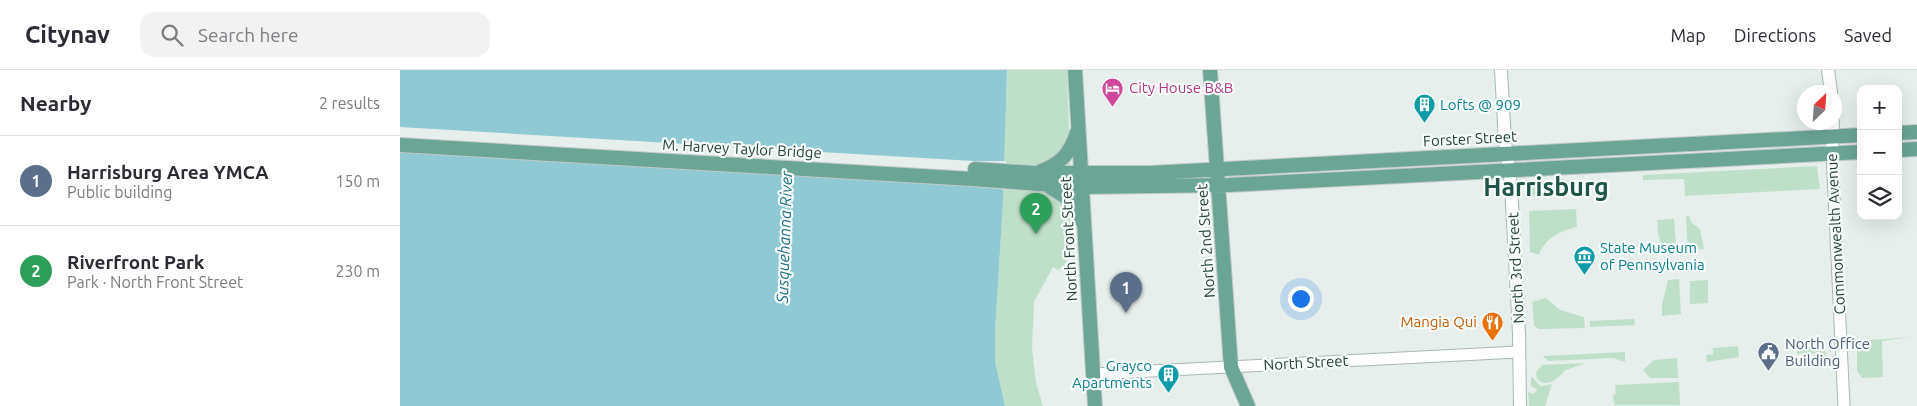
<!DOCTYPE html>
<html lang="en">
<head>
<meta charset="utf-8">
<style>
  :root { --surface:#fff; --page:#f2f2f3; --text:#2b2b33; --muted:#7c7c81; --line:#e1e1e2; --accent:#0b8043 }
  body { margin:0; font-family:Ubuntu,sans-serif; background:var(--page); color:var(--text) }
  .controls { position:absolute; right:15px; top:15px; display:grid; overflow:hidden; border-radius:10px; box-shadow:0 5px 20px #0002 }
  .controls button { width:45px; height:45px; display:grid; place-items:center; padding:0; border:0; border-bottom:1px solid var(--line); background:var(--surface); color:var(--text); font:25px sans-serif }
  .compass { position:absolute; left:1397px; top:15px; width:45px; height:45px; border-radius:50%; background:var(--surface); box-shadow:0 5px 20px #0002; rotate:25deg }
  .you { position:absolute; left:900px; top:228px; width:18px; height:18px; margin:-12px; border:4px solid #fff; border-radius:50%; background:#1a73e8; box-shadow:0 0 0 8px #1a73e833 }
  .badge { display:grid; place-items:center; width:32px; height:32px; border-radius:50%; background:var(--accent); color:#fff; font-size:16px; font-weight:700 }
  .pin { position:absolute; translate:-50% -41px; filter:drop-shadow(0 1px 2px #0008) }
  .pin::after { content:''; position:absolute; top:26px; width:18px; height:15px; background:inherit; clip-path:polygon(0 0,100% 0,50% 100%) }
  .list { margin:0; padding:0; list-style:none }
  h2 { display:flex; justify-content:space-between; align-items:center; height:65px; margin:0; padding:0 20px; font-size:21px }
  h2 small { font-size:16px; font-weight:400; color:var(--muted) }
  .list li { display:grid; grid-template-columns:32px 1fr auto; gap:15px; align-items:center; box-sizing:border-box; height:90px; padding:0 20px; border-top:1px solid var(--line) }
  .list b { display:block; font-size:19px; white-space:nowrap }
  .list p { margin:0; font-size:16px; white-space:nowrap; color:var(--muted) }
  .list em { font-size:16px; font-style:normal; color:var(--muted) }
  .icon { flex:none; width:28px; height:28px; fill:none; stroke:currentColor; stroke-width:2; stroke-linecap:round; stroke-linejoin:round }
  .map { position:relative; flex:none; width:1517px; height:336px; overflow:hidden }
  header { display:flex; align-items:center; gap:30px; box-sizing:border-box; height:70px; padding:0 25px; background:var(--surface); border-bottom:1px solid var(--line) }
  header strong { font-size:24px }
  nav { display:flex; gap:28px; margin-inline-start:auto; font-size:18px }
  .search { width:350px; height:45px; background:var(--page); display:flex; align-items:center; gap:12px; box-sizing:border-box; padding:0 18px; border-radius:15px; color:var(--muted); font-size:19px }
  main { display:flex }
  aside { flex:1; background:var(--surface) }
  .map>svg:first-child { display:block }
  .green { fill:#bfe0c8 }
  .water { fill:#8ec9d4 }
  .pier { fill:#e6efeb }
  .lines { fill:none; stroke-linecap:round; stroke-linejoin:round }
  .tertiary-casing { stroke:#a8b8b2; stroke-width:13 }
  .secondary-casing { stroke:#a4bbb3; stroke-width:14 }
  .primary-casing { stroke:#c2cac8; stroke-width:16 }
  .tertiary { stroke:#fff; stroke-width:11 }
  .secondary { stroke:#fff; stroke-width:12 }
  .primary { stroke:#6aa596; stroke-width:14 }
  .labels { text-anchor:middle; stroke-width:4.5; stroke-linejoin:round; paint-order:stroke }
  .hotel-label { font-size:15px; fill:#b23c85; stroke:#f7fbf9; text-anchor:start }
  .culture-label { font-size:15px; fill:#0d838f; stroke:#f7fbf9; text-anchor:start }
  .street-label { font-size:15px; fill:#24423a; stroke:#f7fbf9 }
  .food-label { font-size:15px; fill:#c56008; stroke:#f7fbf9; text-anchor:end }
  .service-label { font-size:15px; fill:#4e5e75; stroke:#f7fbf9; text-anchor:start }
  .water-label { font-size:16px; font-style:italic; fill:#1c6f80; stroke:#f7fbf9 }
  .town-label { font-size:25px; font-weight:bold; fill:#1f5548; stroke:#f7fbf9 }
</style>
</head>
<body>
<header>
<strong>Citynav</strong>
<div class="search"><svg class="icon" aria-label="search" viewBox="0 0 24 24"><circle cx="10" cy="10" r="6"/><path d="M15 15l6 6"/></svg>Search here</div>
<nav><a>Map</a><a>Directions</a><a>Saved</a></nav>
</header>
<main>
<aside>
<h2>Nearby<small>2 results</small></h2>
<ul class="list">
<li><span class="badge" style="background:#5c6f8a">1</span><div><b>Harrisburg Area YMCA</b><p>Public building</p></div><em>150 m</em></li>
<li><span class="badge" style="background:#2e9e5b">2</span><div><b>Riverfront Park</b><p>Park · North Front Street</p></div><em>230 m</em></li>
</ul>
</aside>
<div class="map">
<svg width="1517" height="336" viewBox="0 0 1517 336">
  <rect width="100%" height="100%" fill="#e6efeb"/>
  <path class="green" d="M607,0H667L673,180L664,195L658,200L653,197L634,232L632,278L636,313L643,336H605L595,291V262L603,132Z
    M1417,96L1420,119L1285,126L1284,109L1243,110V105Z
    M1175,110L1176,124L1128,126L1127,118L1131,113Z
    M1176,139L1177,157C1160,161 1145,168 1139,185L1130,182L1129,141Z
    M1286,146H1289L1292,153L1300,159L1304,179L1288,180Z
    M1274,149L1277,183L1264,184L1258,163L1257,150Z
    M1279,209L1281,244L1262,246V235L1268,210Z
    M1308,210V233L1290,234V211Z
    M1146,228L1160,240L1184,247L1185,258L1139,259L1134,256L1132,232Z
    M1234,249L1235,255L1190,257V251Z
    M1512,267L1482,271L1483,307L1462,308L1457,301V271Z
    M1422,272L1425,275L1426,296L1422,294L1421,283L1397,284V273Z
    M1338,276L1339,287L1307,292L1306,285L1313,284V280H1310L1314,278Z
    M1225,282V292L1213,288L1148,291L1143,286Z
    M1277,288L1278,308H1250L1243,300L1254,290Z
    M1185,293L1164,301C1158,310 1145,318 1137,309L1136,302L1142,295Z
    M1131,306L1141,316L1152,314L1145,336H1129L1128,322L1134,324L1137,319L1131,316Z
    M1279,312L1280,335H1214L1213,325L1216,324L1215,315Z"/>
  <path class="water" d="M0,0H607L603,132L595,262V291L605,336H0Z"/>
  <path class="pier" d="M0,57L574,91H606V120L575,116L0,82Z"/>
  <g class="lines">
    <defs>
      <path id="tertiary" d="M1432,83L1444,336
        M693,304L1118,282"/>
      <path id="secondary" d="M1101,0L1105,72L1111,115L1119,264L1120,336
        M1428,0L1431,22
        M1432,83L1433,52"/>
      <path id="primary" d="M675,0L695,336
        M810,0L831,297L848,336
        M1498,63L1517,62
        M0,75L572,109L682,117L829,115L1461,82
        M1498,80L1517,79
        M575,99L634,103H749L1461,65
        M641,101C661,94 671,82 677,62
        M650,117L670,130L682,151"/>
    </defs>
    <use href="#tertiary" class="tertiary-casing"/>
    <use href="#secondary" class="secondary-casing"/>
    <use href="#primary" class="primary-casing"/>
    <use href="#tertiary" class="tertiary"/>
    <use href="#secondary" class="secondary"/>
    <use href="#primary" class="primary"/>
  </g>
  <defs>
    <symbol id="hotel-pin" viewBox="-11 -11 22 30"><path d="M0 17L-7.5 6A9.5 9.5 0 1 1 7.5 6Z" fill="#d1479c" stroke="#f7fbf9"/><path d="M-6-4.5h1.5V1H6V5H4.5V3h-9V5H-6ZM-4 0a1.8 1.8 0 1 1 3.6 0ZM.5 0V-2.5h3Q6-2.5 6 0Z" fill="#fff"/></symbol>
    <symbol id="building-pin" viewBox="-11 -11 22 30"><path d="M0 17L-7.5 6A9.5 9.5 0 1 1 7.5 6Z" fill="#0f9aa8" stroke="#f7fbf9"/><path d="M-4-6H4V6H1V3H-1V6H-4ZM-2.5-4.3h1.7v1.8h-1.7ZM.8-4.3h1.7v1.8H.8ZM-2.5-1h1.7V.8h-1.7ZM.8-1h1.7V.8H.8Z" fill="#fff"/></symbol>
    <symbol id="museum-pin" viewBox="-11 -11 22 30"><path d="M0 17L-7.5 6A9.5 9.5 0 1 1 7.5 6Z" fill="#0f9aa8" stroke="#f7fbf9"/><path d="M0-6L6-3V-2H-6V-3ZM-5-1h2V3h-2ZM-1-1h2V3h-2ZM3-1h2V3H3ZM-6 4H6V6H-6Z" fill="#fff"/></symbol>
    <symbol id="restaurant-pin" viewBox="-11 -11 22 30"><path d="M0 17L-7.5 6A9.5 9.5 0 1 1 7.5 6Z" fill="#e8710a" stroke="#f7fbf9"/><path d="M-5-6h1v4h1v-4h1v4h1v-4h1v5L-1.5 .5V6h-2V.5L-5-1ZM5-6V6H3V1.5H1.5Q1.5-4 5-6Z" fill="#fff"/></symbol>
    <symbol id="civic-pin" viewBox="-11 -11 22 30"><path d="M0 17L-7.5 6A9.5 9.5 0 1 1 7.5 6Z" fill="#5c6f8a" stroke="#f7fbf9"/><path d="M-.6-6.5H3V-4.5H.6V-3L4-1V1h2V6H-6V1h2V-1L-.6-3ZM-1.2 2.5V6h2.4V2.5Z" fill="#fff"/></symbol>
  </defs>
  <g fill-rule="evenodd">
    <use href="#hotel-pin" x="700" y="6" width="25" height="34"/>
    <use href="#building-pin" x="1012" y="22" width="25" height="34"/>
    <use href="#museum-pin" x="1172" y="174" width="25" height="34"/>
    <use href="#restaurant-pin" x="1080" y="240" width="25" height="34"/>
    <use href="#civic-pin" x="1356" y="270" width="25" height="34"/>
    <use href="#building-pin" x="756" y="292" width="25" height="34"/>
  </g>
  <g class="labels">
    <g class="hotel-label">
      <text x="729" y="23">City House B&amp;B</text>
    </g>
    <g class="culture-label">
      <text x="1040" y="40">Lofts @ 909</text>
      <text x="1200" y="183">State Museum<tspan x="1200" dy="17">of Pennsylvania</tspan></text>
      <text x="752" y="301" text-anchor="end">Grayco<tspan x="752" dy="17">Apartments</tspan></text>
    </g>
    <g class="street-label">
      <text transform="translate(1070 69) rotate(-3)" y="5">Forster Street</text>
      <text transform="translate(342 79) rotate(3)" y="5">M. Harvey Taylor Bridge</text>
      <text transform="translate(1436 164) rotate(-93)" y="5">Commonwealth Avenue</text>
      <text transform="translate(669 169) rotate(-93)" y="5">North Front Street</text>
      <text transform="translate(806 171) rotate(-94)" y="5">North 2nd Street</text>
      <text transform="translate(1116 198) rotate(-93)" y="5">North 3rd Street</text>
      <text transform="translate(906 293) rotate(-3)" y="5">North Street</text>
    </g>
    <g class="food-label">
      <text x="1077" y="257">Mangia Qui</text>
    </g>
    <g class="service-label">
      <text x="1385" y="279">North Office<tspan x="1385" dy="17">Building</tspan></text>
    </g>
    <g class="water-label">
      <text transform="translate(384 167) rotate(-88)" y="6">Susquehanna River</text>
    </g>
    <g class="town-label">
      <text x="1146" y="126">Harrisburg</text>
    </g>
  </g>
</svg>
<div class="controls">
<button>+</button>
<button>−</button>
<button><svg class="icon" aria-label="layers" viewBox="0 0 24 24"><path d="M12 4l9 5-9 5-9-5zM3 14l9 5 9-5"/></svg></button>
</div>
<svg class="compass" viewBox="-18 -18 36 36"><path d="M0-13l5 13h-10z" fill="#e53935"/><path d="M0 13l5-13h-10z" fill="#7c7c81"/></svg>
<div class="you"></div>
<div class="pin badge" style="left:726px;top:243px;background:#5c6f8a">1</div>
<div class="pin badge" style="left:636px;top:164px;background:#2e9e5b">2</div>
</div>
</main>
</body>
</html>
